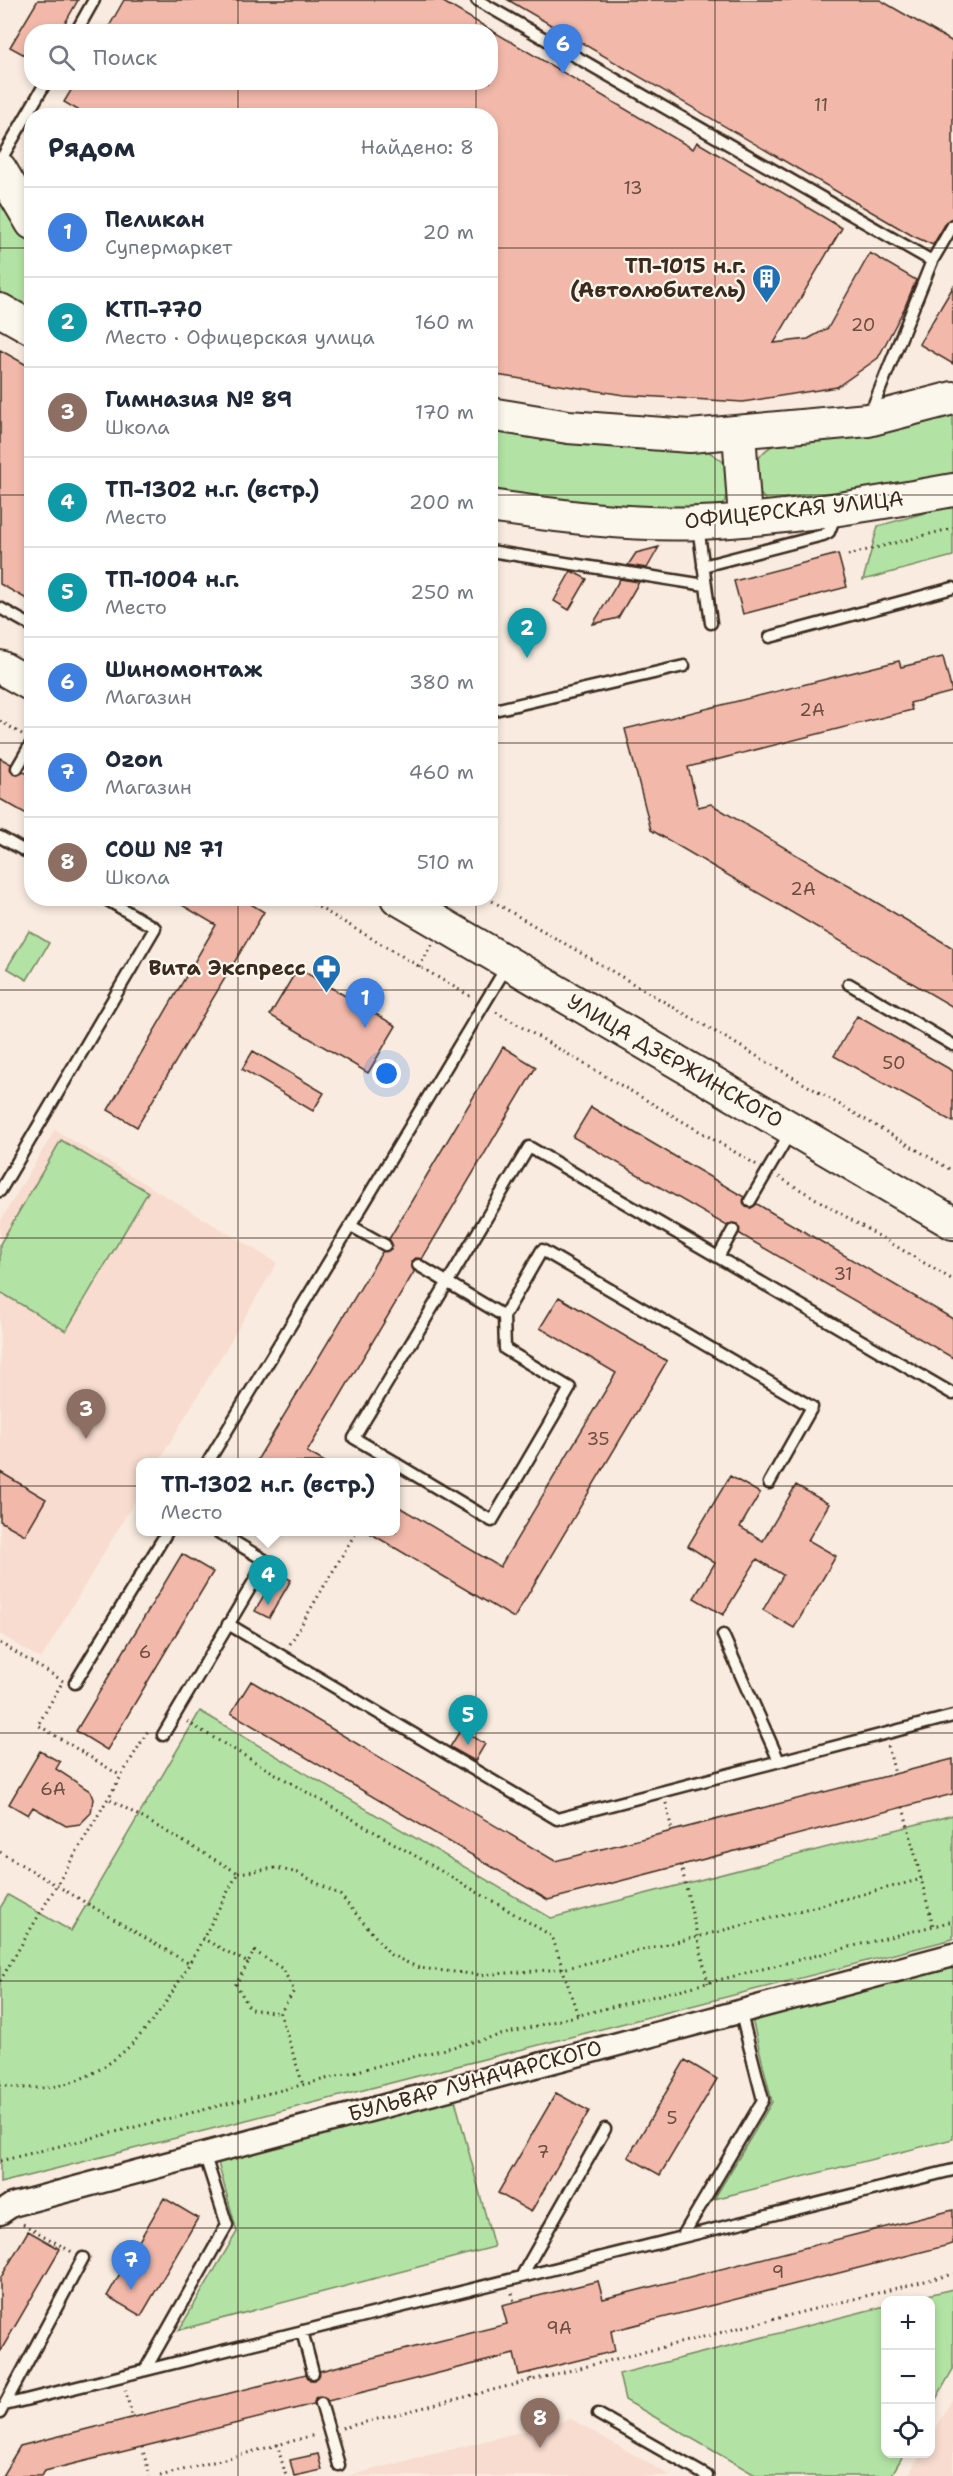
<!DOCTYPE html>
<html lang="ru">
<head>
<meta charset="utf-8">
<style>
  :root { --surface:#fff; --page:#f2f2f3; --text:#1f2937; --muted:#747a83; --line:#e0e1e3; --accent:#1f6fb2 }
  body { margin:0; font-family:"Shantell Sans",sans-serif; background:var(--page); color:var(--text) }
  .controls { position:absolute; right:18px; bottom:18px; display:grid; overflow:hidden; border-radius:12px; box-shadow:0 3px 9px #0003 }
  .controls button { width:54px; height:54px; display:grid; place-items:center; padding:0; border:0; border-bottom:2px solid var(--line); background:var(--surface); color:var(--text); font:30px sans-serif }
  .you { position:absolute; left:387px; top:1074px; width:21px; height:21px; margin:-15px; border:4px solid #fff; border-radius:50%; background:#1a73e8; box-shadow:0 0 0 9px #1a73e833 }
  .badge { display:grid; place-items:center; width:39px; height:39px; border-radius:50%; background:var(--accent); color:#fff; font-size:20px; font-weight:700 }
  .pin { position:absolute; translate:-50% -50px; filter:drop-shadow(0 2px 3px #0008) }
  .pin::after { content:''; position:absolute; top:32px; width:21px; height:18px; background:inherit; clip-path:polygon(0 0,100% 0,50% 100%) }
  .popup { position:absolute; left:136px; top:1458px; width:264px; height:78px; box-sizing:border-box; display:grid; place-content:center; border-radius:12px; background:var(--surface); filter:drop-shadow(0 2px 4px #0005); font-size:20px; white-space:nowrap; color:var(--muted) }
  .popup b { font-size:22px; color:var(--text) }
  .popup::after { content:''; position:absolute; left:50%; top:100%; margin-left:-12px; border:12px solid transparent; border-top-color:var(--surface) }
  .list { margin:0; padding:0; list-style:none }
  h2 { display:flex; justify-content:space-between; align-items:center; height:78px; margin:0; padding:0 24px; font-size:26px }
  h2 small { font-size:20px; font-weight:400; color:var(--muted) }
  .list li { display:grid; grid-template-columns:39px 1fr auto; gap:18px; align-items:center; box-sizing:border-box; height:90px; padding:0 24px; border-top:2px solid var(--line) }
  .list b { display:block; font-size:22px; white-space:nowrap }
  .list p { margin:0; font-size:20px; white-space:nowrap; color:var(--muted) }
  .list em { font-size:20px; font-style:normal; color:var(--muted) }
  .icon { flex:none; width:33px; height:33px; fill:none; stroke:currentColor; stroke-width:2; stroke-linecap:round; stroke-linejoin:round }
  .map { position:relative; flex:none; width:953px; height:2476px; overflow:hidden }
  .search { position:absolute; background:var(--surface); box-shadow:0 3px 9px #0003; left:24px; top:24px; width:474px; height:66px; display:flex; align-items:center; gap:15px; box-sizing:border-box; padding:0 21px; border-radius:24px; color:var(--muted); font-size:22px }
  .panel { position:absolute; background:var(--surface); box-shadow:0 3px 9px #0003; left:24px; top:108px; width:474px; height:798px; border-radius:24px }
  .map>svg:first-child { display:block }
  .built { fill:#f7dccf }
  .green { fill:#b2e3a4; stroke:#768661; stroke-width:1.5 }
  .building { fill:#f2b9aa; stroke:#3b2a1e; stroke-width:1.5 }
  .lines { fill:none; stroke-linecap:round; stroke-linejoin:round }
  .service-casing { stroke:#3b2a1e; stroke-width:15 }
  .minor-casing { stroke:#3b2a1e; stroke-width:27 }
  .secondary-casing { stroke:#3b2a1e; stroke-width:36 }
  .path { stroke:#3b2a1e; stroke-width:3; stroke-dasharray:1.5 4.5; stroke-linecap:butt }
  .service { stroke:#fbf7ec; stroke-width:10 }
  .minor { stroke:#fbf7ec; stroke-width:22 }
  .secondary { stroke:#fbf7ec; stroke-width:32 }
  .grid { fill:none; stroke:#3b2a1e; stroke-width:1.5; stroke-opacity:0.55 }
  .labels { text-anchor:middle; stroke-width:4.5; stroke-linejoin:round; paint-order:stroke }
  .number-label { font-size:18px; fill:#694e41 }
  .poi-label { font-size:21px; font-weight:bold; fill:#3b2a1e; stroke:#fbf7ec; text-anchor:end }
  .street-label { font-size:21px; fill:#3b2a1e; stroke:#fbf7ec }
</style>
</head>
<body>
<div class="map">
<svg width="953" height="2476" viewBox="0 0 953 2476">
  <rect width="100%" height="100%" fill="#f9ebdf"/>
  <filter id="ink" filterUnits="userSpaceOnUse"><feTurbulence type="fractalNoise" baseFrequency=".0167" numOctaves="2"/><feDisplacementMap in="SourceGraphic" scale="12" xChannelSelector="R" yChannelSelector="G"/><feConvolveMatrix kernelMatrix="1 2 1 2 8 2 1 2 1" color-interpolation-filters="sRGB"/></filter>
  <g filter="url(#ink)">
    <path class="built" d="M55,1130L277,1263L158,1462H140V1492L41,1659L0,1634V1222Z
      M953,2398V2476H908L921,2454H930L931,2437Z
      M571,2419L671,2476H348Z"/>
    <path class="green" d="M0,194L31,234V316L0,300Z
      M953,410V476L773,506C749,491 747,458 774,445Z
      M490,430L528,437L709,452C714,455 721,459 725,464C736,478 729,505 713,512L580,503L491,490Z
      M953,505V556L863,580L878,526Z
      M29,931L49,943L27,980L7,968Z
      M61,1140L148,1192L66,1331L0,1292V1244Z
      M200,1711L551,1918L953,1815V1939L0,2183V1908L8,1895L71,1931Z
      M953,1968V2139L714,2199L772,2102L752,2019Z
      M454,2096L494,2247L179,2330L237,2232L217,2159Z
      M953,2289V2369L931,2408L930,2300H907Z
      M885,2306L886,2454H904L891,2476H757L625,2400L619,2374Z"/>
    <path class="building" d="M38,0H78L60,32H32V59L10,47Z
      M124,0H440L693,149L697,142L842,228L774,343L808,339L828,328L870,253L916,280L904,309L878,358L837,387L743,402L624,395L490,374V116H88L64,102L76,82H490V32H106Z
      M508,0H880L953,42V218L947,221L933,245L913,236Z
      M953,287V364L919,344Z
      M0,350L32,368V602L0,584Z
      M659,547L647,568L628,565L636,553Z
      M838,554L847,587L743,614L734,581Z
      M571,571L587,579L569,610L554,601Z
      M620,579L639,582L618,618L593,624Z
      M943,657L952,692L910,703L912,710L688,767L698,807L711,804L953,948V1007L651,830L625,729L899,661L901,667Z
      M0,758L11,764L13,774L18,775L24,772L32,776V817L0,799Z
      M170,898H241L264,912L137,1127L108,1110L216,925Z
      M298,968L396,1026L368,1073L270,1015Z
      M857,1016L953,1071V1122L834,1056Z
      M503,1047L536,1067L422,1259L415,1258L411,1262L414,1272L307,1452L325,1462H256L382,1252L391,1249L392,1244L389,1239Z
      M253,1051L324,1093L313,1111L242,1069Z
      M591,1107L744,1197L746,1207L751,1208L757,1204L953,1319V1358L740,1234L737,1224L732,1223L727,1226L573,1137Z
      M559,1297L667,1361L514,1618L368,1532H396V1505L500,1567L616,1373L540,1328Z
      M0,1472L46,1499L25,1535L0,1521Z
      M730,1476L760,1493L740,1527L763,1541L796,1485L829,1504L808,1540L836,1556L794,1628L763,1610L783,1575L757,1559L723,1615L694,1598L715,1563L688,1546Z
      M182,1554L213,1572L107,1750L76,1731Z
      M277,1572L291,1580L269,1618L255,1611Z
      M251,1681L555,1861L953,1759V1794L548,1900L231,1713Z
      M461,1729L485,1744L475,1761L450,1747Z
      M40,1751L60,1762L56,1769L90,1791L93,1799L91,1813L80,1824L66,1826L33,1807L28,1815L9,1804Z
      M685,2060L717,2079L660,2175L628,2157Z
      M556,2093L589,2111L531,2212L498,2193Z
      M164,2198L198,2218L141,2316L107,2296Z
      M953,2210V2244L611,2331L615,2351L519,2375L514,2354L328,2401L319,2396L315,2398L314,2404L45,2471L42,2476H2L20,2446L306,2374L310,2380H315L320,2371L507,2324L502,2305L598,2281L603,2299Z
      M28,2231L60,2249L0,2352V2279Z
      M318,2454L322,2470L294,2476L290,2460Z"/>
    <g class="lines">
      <defs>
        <path id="service" d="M477,0L932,261L870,414
          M76,32L94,0
          M0,161L46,82
          M932,261L953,225
          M698,526L711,623
          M490,551L705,585
          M703,566L823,535L829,532L836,514
          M0,608L32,626
          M770,637L953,588
          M490,711L684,666
          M17,768L32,742
          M0,837L32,855
          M849,984L953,1045
          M0,1191L155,928L104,898
          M750,1201L791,1131
          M351,1226L385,1245
          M718,1257L733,1230
          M418,1265L504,1316
          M208,1462L507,966
          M395,1462L354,1438L529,1147L953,1394
          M395,1463L492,1521L570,1388L505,1349L504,1316L542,1250L812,1407L769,1483
          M228,1624L557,1819L953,1716
          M723,1635L779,1761
          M75,1683L167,1532
          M163,1735L266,1561L218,1532
          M682,2237L763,2100L740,2010
          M521,2277L605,2129
          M302,2331L313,2373
          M145,2370L227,2225L204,2153
          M321,2403L339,2465
          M5,2405L953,2170
          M0,2413L83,2258
          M598,2414L707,2476"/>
        <path id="minor" d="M0,2213L12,2205L953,1955"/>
        <path id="secondary" d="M0,169L32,223
          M0,310L32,328
          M490,414L568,427L690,436L868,420L953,398
          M739,432L745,519
          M490,506C560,516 629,526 700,523C785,519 870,505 953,490
          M0,667L32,685
          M397,898L953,1223"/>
      </defs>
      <use href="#service" class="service-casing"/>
      <use href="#minor" class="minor-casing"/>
      <use href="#secondary" class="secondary-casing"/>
      <path class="path" d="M848,555L953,528
        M0,721L22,734
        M303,898L473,998
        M487,898L953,1171
        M455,905L459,898
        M419,967L432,945
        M496,1012L757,1165
        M779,1177L953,1280
        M0,1643L63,1681L38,1725L121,1776
        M290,1644L356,1532
        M187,1722L552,1936L578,2016
        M888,1746L895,1774
        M666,1803L672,1831
        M903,1807L933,1926
        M0,1852L188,1963
        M681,1865L708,1983
        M238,1873L276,1868L298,1873L340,1895L391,1955L419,1968L481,1975L562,1969L697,1937L922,1879
        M202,1938L248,1963L254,1951L283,1969L294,1991L280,2013L303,2085
        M248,1963L236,1984L250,2009L280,2013
        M0,1981L149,1729
        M0,2085C135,2111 184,1968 238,1873L108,1798
        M0,2161L953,1921
        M23,2224L72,2252
        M512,2293L514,2302
        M530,2372L531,2380
        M125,2390L133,2418
        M342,2428L953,2274
        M277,2444L286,2476
        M142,2447L150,2476
        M160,2476L315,2435"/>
      <use href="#service" class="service"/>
      <use href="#minor" class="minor"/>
      <use href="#secondary" class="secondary"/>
    </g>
  </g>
  <path class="grid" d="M238,0V32M476,0V32M715,0V2476M238,82V116M476,82V116M0,248H32M490,248H953M0,495H32M490,495H953M0,743H32M490,743H953M238,898V2476M476,898V2476M0,990H953M0,1238H953M0,1486H953M0,1733H953M0,1981H953M0,2228H953"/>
  <defs>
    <symbol id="building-pin" viewBox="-11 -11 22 30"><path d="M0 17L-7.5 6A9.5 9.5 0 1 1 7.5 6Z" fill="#1f6fb2" stroke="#fbf7ec"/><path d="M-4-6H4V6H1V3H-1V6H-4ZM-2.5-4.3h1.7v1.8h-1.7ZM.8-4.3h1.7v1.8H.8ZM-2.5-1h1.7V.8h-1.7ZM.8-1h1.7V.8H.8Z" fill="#fff"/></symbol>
    <symbol id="pharmacy-pin" viewBox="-11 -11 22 30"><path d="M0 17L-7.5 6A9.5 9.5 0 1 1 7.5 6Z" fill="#1f6fb2" stroke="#fbf7ec"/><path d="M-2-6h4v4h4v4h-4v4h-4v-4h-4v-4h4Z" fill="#fff"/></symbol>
  </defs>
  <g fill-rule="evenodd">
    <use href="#building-pin" x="750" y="262" width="33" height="45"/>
    <use href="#pharmacy-pin" x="310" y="952" width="33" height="45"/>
  </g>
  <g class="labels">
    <g class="number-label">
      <text x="821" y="111">11</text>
      <text x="633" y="194">13</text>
      <text x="863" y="331">20</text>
      <text x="812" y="716">2А</text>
      <text x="803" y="895">2А</text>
      <text x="894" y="1069">50</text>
      <text x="843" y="1280">31</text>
      <text x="598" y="1445">35</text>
      <text x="145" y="1658">6</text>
      <text x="53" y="1795">6А</text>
      <text x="672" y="2124">5</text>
      <text x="543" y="2158">7</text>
      <text x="778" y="2278">9</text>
      <text x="559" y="2334">9А</text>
    </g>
    <g class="poi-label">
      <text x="746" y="273">ТП-1015 н.г.<tspan x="746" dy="24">(Автолюбитель)</tspan></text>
      <text x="306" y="975">Вита Экспресс</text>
    </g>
    <g class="street-label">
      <text transform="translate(794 510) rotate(-6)" y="7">ОФИЦЕРСКАЯ УЛИЦА</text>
      <text transform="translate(675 1061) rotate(30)" y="7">УЛИЦА ДЗЕРЖИНСКОГО</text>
      <text transform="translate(475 2081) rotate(-15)" y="7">БУЛЬВАР ЛУНАЧАРСКОГО</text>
    </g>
  </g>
</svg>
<div class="controls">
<button>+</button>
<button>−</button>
<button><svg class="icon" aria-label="locate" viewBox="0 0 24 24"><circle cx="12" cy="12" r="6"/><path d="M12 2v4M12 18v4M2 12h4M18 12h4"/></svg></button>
</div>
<div class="you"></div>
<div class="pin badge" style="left:365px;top:1028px;background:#3f7fe0">1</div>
<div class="pin badge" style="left:527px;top:658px;background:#0f9aa8">2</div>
<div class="pin badge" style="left:86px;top:1439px;background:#8d6e63">3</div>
<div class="pin badge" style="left:268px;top:1605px;background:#0f9aa8">4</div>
<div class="popup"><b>ТП-1302 н.г. (встр.)</b>Место</div>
<div class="pin badge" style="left:468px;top:1745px;background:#0f9aa8">5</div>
<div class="pin badge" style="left:563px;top:74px;background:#3f7fe0">6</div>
<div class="pin badge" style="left:131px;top:2290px;background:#3f7fe0">7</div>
<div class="pin badge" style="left:540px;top:2448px;background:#8d6e63">8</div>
<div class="search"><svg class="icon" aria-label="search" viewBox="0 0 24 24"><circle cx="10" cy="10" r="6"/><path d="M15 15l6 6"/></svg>Поиск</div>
<section class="panel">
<h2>Рядом<small>Найдено: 8</small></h2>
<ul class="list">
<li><span class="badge" style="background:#3f7fe0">1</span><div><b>Пеликан</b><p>Супермаркет</p></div><em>20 m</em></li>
<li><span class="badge" style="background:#0f9aa8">2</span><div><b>КТП-770</b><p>Место · Офицерская улица</p></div><em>160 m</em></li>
<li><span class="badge" style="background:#8d6e63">3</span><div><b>Гимназия № 89</b><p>Школа</p></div><em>170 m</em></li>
<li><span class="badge" style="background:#0f9aa8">4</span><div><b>ТП-1302 н.г. (встр.)</b><p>Место</p></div><em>200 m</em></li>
<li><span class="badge" style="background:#0f9aa8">5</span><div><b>ТП-1004 н.г.</b><p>Место</p></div><em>250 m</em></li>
<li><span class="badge" style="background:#3f7fe0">6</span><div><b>Шиномонтаж</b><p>Магазин</p></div><em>380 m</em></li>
<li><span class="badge" style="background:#3f7fe0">7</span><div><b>Ozon</b><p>Магазин</p></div><em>460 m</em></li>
<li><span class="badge" style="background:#8d6e63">8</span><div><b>СОШ № 71</b><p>Школа</p></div><em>510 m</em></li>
</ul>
</section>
</div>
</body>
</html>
